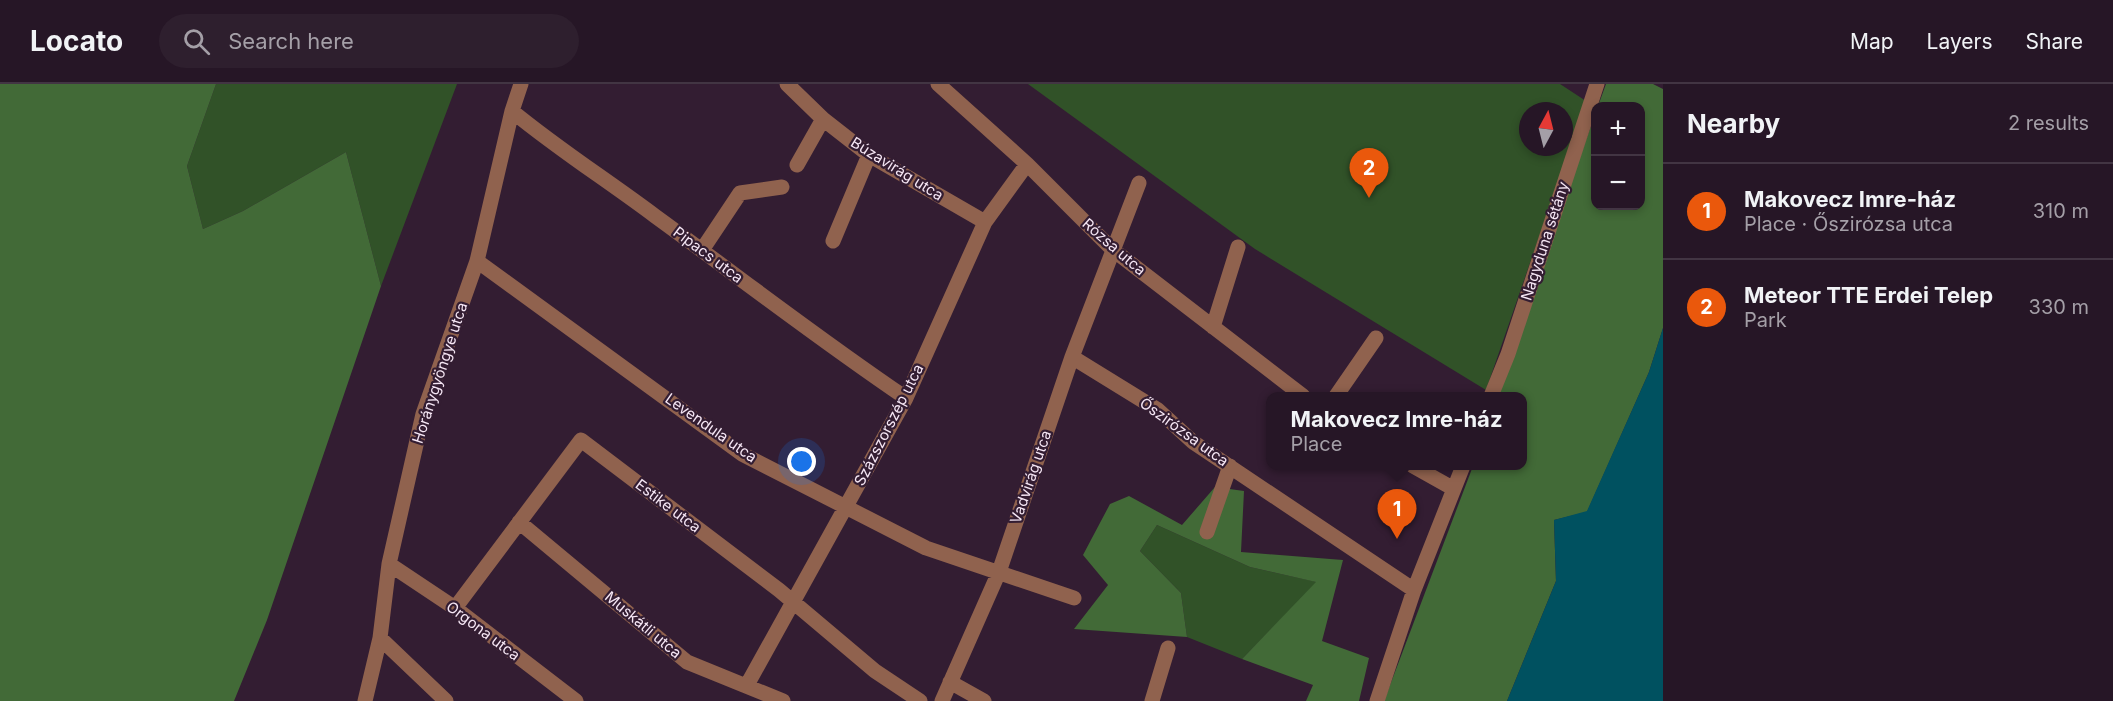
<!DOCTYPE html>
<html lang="en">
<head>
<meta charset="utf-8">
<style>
  :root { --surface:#261626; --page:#2e1f2e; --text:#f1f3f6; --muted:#a49fa7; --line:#423543; --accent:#ea580c }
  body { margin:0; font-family:Inter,sans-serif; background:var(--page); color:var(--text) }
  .controls { position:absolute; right:18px; top:18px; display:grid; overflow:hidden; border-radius:12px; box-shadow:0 3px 9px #0003 }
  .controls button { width:54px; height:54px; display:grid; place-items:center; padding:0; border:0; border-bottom:2px solid var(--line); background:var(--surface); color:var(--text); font:30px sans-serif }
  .compass { position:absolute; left:1519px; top:18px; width:54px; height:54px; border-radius:50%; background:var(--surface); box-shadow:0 3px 9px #0003; rotate:7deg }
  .you { position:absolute; left:802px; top:378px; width:21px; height:21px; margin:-15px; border:4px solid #fff; border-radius:50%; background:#1a73e8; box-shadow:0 0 0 9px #1a73e833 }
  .badge { display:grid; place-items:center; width:39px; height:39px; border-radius:50%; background:var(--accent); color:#fff; font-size:20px; font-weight:700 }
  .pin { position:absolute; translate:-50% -50px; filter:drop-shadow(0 2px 3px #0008) }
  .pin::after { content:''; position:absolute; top:32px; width:21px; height:18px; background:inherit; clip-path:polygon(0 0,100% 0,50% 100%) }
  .popup { position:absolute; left:1266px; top:308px; width:261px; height:78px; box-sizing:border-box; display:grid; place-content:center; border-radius:12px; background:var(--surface); filter:drop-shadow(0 2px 4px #0005); font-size:20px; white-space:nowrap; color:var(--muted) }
  .popup b { font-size:22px; color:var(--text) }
  .popup::after { content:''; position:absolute; left:50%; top:100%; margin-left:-12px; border:12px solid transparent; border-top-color:var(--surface) }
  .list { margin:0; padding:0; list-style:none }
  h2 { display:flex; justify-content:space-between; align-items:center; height:78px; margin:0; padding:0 24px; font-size:26px }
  h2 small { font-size:20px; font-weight:400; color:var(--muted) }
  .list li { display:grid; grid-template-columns:39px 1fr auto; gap:18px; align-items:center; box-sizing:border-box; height:96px; padding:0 24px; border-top:2px solid var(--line) }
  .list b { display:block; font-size:22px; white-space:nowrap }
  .list p { margin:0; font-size:20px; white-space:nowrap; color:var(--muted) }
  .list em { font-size:20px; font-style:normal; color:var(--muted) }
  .icon { flex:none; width:33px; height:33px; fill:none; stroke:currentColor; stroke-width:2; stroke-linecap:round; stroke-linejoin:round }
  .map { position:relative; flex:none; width:1663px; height:617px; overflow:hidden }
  header { display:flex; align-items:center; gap:36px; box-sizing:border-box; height:84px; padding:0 30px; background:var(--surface); border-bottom:2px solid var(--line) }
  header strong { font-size:28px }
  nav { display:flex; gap:33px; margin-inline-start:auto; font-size:21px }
  .search { width:420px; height:54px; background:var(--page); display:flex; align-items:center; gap:15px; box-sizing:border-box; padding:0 21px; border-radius:33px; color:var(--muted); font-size:22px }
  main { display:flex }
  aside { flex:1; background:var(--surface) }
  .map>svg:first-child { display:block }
  .green { fill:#315228; fill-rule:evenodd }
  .forest { fill:#426a37 }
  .water { fill:#005160 }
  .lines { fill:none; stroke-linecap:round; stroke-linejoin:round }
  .minor { stroke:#90624e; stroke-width:15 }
  .labels { text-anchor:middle; stroke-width:4.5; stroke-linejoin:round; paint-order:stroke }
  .street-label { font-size:15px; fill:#f6e7f5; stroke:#331d32 }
</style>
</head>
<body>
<header>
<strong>Locato</strong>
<div class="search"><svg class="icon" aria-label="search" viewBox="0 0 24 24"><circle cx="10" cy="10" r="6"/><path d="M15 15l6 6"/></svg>Search here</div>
<nav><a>Map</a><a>Layers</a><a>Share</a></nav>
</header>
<main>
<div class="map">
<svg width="1663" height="617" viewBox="0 0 1663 617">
  <rect width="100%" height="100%" fill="#331d32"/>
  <path class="green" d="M216,0H457L381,202L346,68L243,127L203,145L187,82Z
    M1028,0H1560L1586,17L1486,306L1255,165ZM1528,27H1564V63H1528Z
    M1157,441L1250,483L1317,498L1242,575L1187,553L1181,509L1140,467Z"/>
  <path class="forest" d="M0,0H216L187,82L203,145L243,127L346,68L381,202L267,536L234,617H0Z
    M1606,0H1653L1663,5V244L1649,288L1587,428L1554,436L1556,497L1507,617H1384L1473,382H1523V312H1497L1595,30L1596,122H1640V22H1598Z
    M1215,403L1244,407L1241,468L1343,476L1322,557L1369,574L1359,617H1306L1313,601L1242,575L1316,498L1250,483L1157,441L1140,467L1181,509L1187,553L1074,545L1108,501L1083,471L1110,420L1129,412L1182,441Z"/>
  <path class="water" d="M1663,244V617H1507L1556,497L1554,436L1587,427L1649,288Z"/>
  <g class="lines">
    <path class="minor" d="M787,0L823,35L869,71L985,138
      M938,0L1027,80L1112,165L1303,312
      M512,27C558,65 607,96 655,132C739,193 820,256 906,314
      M797,81L823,35
      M833,157L869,71
      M702,166L740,109L782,103
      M477,177L742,370L926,464L1074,514
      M1213,243L1238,163
      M1072,273L1158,326L1193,358L1414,506
      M1336,312L1376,254
      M1491,312L1508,270L1597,0
      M1413,382L1454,405
      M519,438L687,578L783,617
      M1207,448L1230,382
      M389,480L455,524L576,617
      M455,524L581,356L779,506L875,587L920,617
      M380,554L446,617
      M950,598L984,617
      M747,601L906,314L985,138L1027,80
      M365,617L380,554L389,480L423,330L477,177L512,27L521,0
      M942,617L999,488L1072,273L1139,99
      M1152,617L1168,564
      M1377,617L1414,506L1463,382"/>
  </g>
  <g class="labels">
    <g class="street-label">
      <text transform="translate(897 85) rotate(32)" y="5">Búzavirág utca</text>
      <text transform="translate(1545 157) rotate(-72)" y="5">Nagyduna sétány</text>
      <text transform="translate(1114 163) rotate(41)" y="5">Rózsa utca</text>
      <text transform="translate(708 171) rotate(37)" y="5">Pipacs utca</text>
      <text transform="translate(440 289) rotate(-72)" y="5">Horánygyöngye utca</text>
      <text transform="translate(889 341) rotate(-63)" y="5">Százszorszép utca</text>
      <text transform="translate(711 344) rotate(35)" y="5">Levendula utca</text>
      <text transform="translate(1184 348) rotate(36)" y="5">Őszirózsa utca</text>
      <text transform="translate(1031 393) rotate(-71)" y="5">Vadvirág utca</text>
      <text transform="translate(668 422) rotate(37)" y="5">Estike utca</text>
      <text transform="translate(643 541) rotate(40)" y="5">Muskátli utca</text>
      <text transform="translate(483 547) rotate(37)" y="5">Orgona utca</text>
    </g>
  </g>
</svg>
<div class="controls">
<button>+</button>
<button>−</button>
</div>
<svg class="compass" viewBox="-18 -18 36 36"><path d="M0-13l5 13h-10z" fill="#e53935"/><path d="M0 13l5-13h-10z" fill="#a49fa7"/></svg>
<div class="you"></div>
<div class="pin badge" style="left:1397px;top:455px">1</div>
<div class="popup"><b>Makovecz Imre-ház</b>Place</div>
<div class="pin badge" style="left:1369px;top:114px">2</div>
</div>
<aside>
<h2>Nearby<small>2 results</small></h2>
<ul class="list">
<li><span class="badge">1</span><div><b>Makovecz Imre-ház</b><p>Place · Őszirózsa utca</p></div><em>310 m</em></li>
<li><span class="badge">2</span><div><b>Meteor TTE Erdei Telep</b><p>Park</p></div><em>330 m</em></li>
</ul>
</aside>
</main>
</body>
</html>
